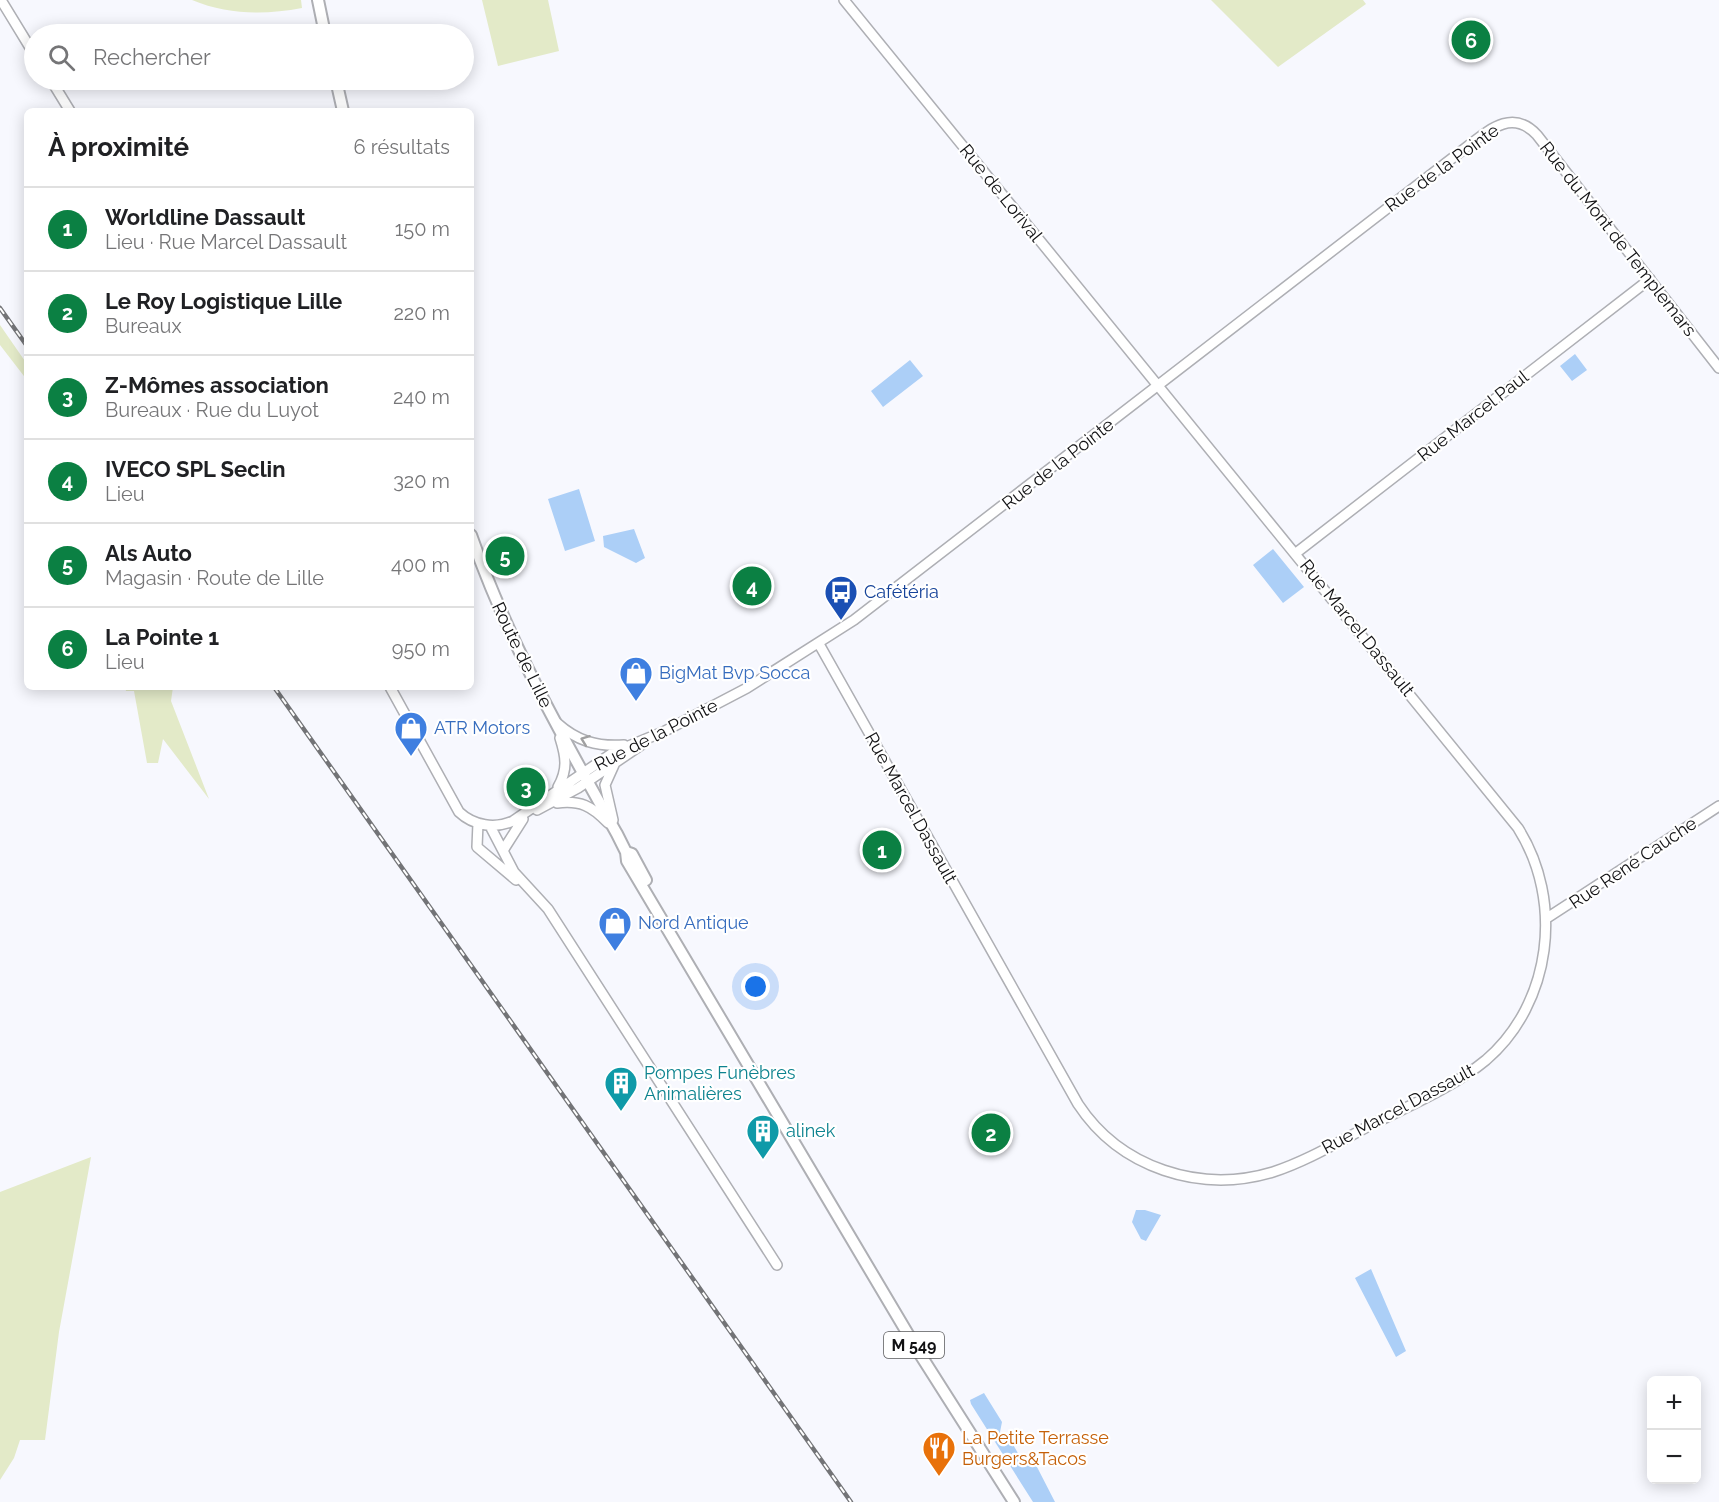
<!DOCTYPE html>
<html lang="fr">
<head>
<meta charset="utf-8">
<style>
  :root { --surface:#fff; --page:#f2f2f2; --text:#202124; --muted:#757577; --line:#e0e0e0; --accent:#0b8043 }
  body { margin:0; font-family:Raleway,sans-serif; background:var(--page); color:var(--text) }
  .controls { position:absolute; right:18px; bottom:18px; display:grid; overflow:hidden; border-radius:9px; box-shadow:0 3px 15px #0003 }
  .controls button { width:54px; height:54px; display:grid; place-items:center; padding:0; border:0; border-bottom:2px solid var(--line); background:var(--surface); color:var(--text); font:30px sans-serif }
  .you { position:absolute; left:756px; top:987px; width:21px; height:21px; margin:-15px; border:4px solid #fff; border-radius:50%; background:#1a73e8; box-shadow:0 0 0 9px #1a73e833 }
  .badge { display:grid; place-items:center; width:39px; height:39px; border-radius:50%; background:var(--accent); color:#fff; font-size:20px; font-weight:700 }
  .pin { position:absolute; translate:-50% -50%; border:3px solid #fff; box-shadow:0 2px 6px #0006 }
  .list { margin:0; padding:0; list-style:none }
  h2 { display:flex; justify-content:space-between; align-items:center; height:78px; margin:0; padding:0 24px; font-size:26px }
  h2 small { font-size:20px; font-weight:400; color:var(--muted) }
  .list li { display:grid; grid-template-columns:39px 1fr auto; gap:18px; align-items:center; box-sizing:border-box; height:84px; padding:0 24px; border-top:2px solid var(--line) }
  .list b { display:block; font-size:22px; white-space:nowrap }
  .list p { margin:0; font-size:20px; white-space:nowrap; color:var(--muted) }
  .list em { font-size:20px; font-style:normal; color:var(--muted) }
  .icon { flex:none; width:33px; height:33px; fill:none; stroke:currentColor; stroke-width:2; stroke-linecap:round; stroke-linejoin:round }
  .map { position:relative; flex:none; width:1719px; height:1502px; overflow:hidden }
  .search { position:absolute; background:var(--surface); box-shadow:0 3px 15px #0003; left:24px; top:24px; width:450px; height:66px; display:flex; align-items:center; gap:15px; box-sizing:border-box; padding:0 21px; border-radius:33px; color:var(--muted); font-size:22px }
  .panel { position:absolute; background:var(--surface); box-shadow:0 3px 15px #0003; left:24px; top:108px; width:450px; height:582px; border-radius:9px }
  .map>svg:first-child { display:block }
  .green { fill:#e3eac8 }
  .water { fill:#accff7 }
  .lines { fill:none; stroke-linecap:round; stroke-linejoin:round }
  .minor-casing { stroke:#aeafb4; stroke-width:12 }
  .major-casing { stroke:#aeafb4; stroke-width:14 }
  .minor { stroke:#fff; stroke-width:9 }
  .major { stroke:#fff; stroke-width:10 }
  .rail-casing { stroke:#737477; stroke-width:4.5 }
  .rail { stroke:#fff; stroke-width:2; stroke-dasharray:7; stroke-linecap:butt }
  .oneway { stroke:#a0a0a1 }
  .labels { text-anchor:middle; stroke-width:4.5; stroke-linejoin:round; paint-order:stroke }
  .shield { fill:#fff; stroke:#58585a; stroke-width:1.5 }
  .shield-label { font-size:16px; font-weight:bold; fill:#111113 }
  .street-label { font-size:18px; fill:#111113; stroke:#fff }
  .transit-label { font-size:18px; fill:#164399; stroke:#fff; text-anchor:start }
  .shop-label { font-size:18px; fill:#366cbe; stroke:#fff; text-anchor:start }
  .culture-label { font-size:18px; fill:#0d838f; stroke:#fff; text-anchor:start }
  .food-label { font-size:18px; fill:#c56008; stroke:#fff; text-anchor:start }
</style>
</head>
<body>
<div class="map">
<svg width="1719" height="1502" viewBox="0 0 1719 1502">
  <rect width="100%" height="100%" fill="#f7f8fe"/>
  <path class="green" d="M192,0H301L302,8C265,15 228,15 192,0Z
    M482,0H548L559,51L498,66Z
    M1211,0H1363L1366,4L1278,67Z
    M0,325L27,364V380L0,345Z
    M125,687H173L171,701L209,799L163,739L158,763H147L134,691H126Z
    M91,1157L59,1332L45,1440H20L14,1458L0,1480V1192Z"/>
  <path class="water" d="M1575,354L1587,370L1572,381L1560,366Z
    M910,360L923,376L883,407L871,391Z
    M579,489L595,541L565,551L548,499Z
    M634,529L645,558L636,563L604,547L603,536Z
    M1273,549L1304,587L1283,603L1253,565Z
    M1136,1210H1145L1161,1215L1146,1241L1141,1239L1132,1222Z
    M1371,1269L1406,1351L1396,1357L1355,1278Z
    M984,1393L1002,1422L1000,1432L1004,1439L1011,1441L1019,1455L1037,1467L1055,1502H1033L971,1404L970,1400Z"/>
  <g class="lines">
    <defs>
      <path id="minor" d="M1,0L34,54
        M51,80L70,111
        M1296,553L1650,279
        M819,644L1078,1104C1120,1168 1200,1194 1273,1172C1307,1161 1340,1141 1371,1125C1410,1105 1452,1088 1486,1060C1552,1003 1564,901 1518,828L844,0
        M390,687L459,812C474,826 495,829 513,821L614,752L663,732L747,688L854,620L1468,146C1490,129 1513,109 1537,135L1719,368
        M557,723C577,741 597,747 624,745
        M558,787C568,769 566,757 560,738
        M557,803C580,800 592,806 608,823
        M537,810L578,788L644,743
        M613,820L605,785L614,765
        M478,823L477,847L516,880
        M490,826L514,872L548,909L777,1265
        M504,849L523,819
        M1547,918L1719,806"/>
      <path id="major" d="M318,0L325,34
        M336,80L343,111
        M471,535C508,641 562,736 617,834L626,852L627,861L918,1351L1014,1502
        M626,852L632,854L646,880"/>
    </defs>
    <use href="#minor" class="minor-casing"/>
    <use href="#major" class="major-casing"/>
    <use href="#minor" class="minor"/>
    <use href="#major" class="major"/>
    <defs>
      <path id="rail" d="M0,308L27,346
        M274,687L851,1502"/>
    </defs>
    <use href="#rail" class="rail-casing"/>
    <use href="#rail" class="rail"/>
  </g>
  <defs><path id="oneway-chevron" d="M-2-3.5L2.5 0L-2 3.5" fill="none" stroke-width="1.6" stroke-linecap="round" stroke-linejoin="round" transform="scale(1.5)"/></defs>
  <use class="oneway" href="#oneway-chevron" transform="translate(585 740) rotate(-159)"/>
  <defs>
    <symbol id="bus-pin" viewBox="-11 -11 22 30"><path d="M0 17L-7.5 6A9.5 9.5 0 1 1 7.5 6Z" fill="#1a4fb4" stroke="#fff"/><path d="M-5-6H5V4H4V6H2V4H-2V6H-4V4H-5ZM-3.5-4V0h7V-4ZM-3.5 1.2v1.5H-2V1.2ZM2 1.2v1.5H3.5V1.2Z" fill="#fff"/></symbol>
    <symbol id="shop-pin" viewBox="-11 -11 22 30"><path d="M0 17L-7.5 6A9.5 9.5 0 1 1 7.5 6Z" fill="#3f7fe0" stroke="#fff"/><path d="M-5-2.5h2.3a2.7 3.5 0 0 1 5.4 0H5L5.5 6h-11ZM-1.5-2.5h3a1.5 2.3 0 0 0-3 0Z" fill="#fff"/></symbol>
    <symbol id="building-pin" viewBox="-11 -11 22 30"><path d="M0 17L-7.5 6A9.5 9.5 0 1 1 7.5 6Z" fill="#0f9aa8" stroke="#fff"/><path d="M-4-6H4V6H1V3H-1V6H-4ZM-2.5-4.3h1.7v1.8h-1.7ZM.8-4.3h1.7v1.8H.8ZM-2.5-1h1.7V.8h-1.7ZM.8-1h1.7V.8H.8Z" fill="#fff"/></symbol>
    <symbol id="restaurant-pin" viewBox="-11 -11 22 30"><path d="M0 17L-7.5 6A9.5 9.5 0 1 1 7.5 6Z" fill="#e8710a" stroke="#fff"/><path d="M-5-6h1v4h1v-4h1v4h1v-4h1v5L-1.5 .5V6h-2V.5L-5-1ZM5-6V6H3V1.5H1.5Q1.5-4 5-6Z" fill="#fff"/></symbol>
  </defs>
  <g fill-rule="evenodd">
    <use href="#bus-pin" x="822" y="573" width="38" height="52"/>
    <use href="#shop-pin" x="617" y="654" width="38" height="52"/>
    <use href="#shop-pin" x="392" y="709" width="38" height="52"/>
    <use href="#shop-pin" x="596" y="904" width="38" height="52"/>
    <use href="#building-pin" x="602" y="1064" width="38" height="52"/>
    <use href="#building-pin" x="744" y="1112" width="38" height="52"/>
    <use href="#restaurant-pin" x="920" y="1429" width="38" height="52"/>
  </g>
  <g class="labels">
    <rect class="shield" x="884" y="1332" width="60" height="26" rx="4.5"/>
    <g class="shield-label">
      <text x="914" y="1351">M 549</text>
    </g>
    <g class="street-label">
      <text transform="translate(1442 168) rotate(-36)" y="6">Rue de la Pointe</text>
      <text transform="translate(1001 193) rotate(51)" y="6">Rue de Lorival</text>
      <text transform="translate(1618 239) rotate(52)" y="6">Rue du Mont de Templemars</text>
      <text transform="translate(1473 416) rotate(-38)" y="6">Rue Marcel Paul</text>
      <text transform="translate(1058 464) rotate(-38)" y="6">Rue de la Pointe</text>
      <text transform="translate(1357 628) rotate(51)" y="6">Rue Marcel Dassault</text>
      <text transform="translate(522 655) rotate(64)" y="6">Route de Lille</text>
      <text transform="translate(656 735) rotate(-27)" y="6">Rue de la Pointe</text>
      <text transform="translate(911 808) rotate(61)" y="6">Rue Marcel Dassault</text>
      <text transform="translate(1633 863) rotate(-34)" y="6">Rue René Cauche</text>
      <text transform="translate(1398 1109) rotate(-28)" y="6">Rue Marcel Dassault</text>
    </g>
    <g class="transit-label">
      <text x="864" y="598">Cafétéria</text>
    </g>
    <g class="shop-label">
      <text x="659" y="679">BigMat Bvp Socca</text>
      <text x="434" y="734">ATR Motors</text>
      <text x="638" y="929">Nord Antique</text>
    </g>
    <g class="culture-label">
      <text x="644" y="1079">Pompes Funèbres<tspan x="644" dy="21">Animalières</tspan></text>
      <text x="786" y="1137">alinek</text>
    </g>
    <g class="food-label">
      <text x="962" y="1444">La Petite Terrasse<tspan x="962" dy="21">Burgers&amp;Tacos</tspan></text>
    </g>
  </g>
</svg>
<div class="controls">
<button>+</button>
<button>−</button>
</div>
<div class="you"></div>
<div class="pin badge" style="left:882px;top:850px">1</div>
<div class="pin badge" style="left:991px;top:1133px">2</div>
<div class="pin badge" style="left:526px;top:787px">3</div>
<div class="pin badge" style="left:752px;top:586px">4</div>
<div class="pin badge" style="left:505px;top:556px">5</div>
<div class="pin badge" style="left:1471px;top:40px">6</div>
<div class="search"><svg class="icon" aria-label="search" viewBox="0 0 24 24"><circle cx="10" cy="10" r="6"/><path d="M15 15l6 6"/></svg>Rechercher</div>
<section class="panel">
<h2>À proximité<small>6 résultats</small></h2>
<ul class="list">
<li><span class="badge">1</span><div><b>Worldline Dassault</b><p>Lieu · Rue Marcel Dassault</p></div><em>150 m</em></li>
<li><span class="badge">2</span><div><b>Le Roy Logistique Lille</b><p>Bureaux</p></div><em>220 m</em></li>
<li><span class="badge">3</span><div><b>Z-Mômes association</b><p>Bureaux · Rue du Luyot</p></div><em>240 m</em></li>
<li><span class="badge">4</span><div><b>IVECO SPL Seclin</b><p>Lieu</p></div><em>320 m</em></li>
<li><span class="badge">5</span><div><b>Als Auto</b><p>Magasin · Route de Lille</p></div><em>400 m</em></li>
<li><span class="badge">6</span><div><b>La Pointe 1</b><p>Lieu</p></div><em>950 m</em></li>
</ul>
</section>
</div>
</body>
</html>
